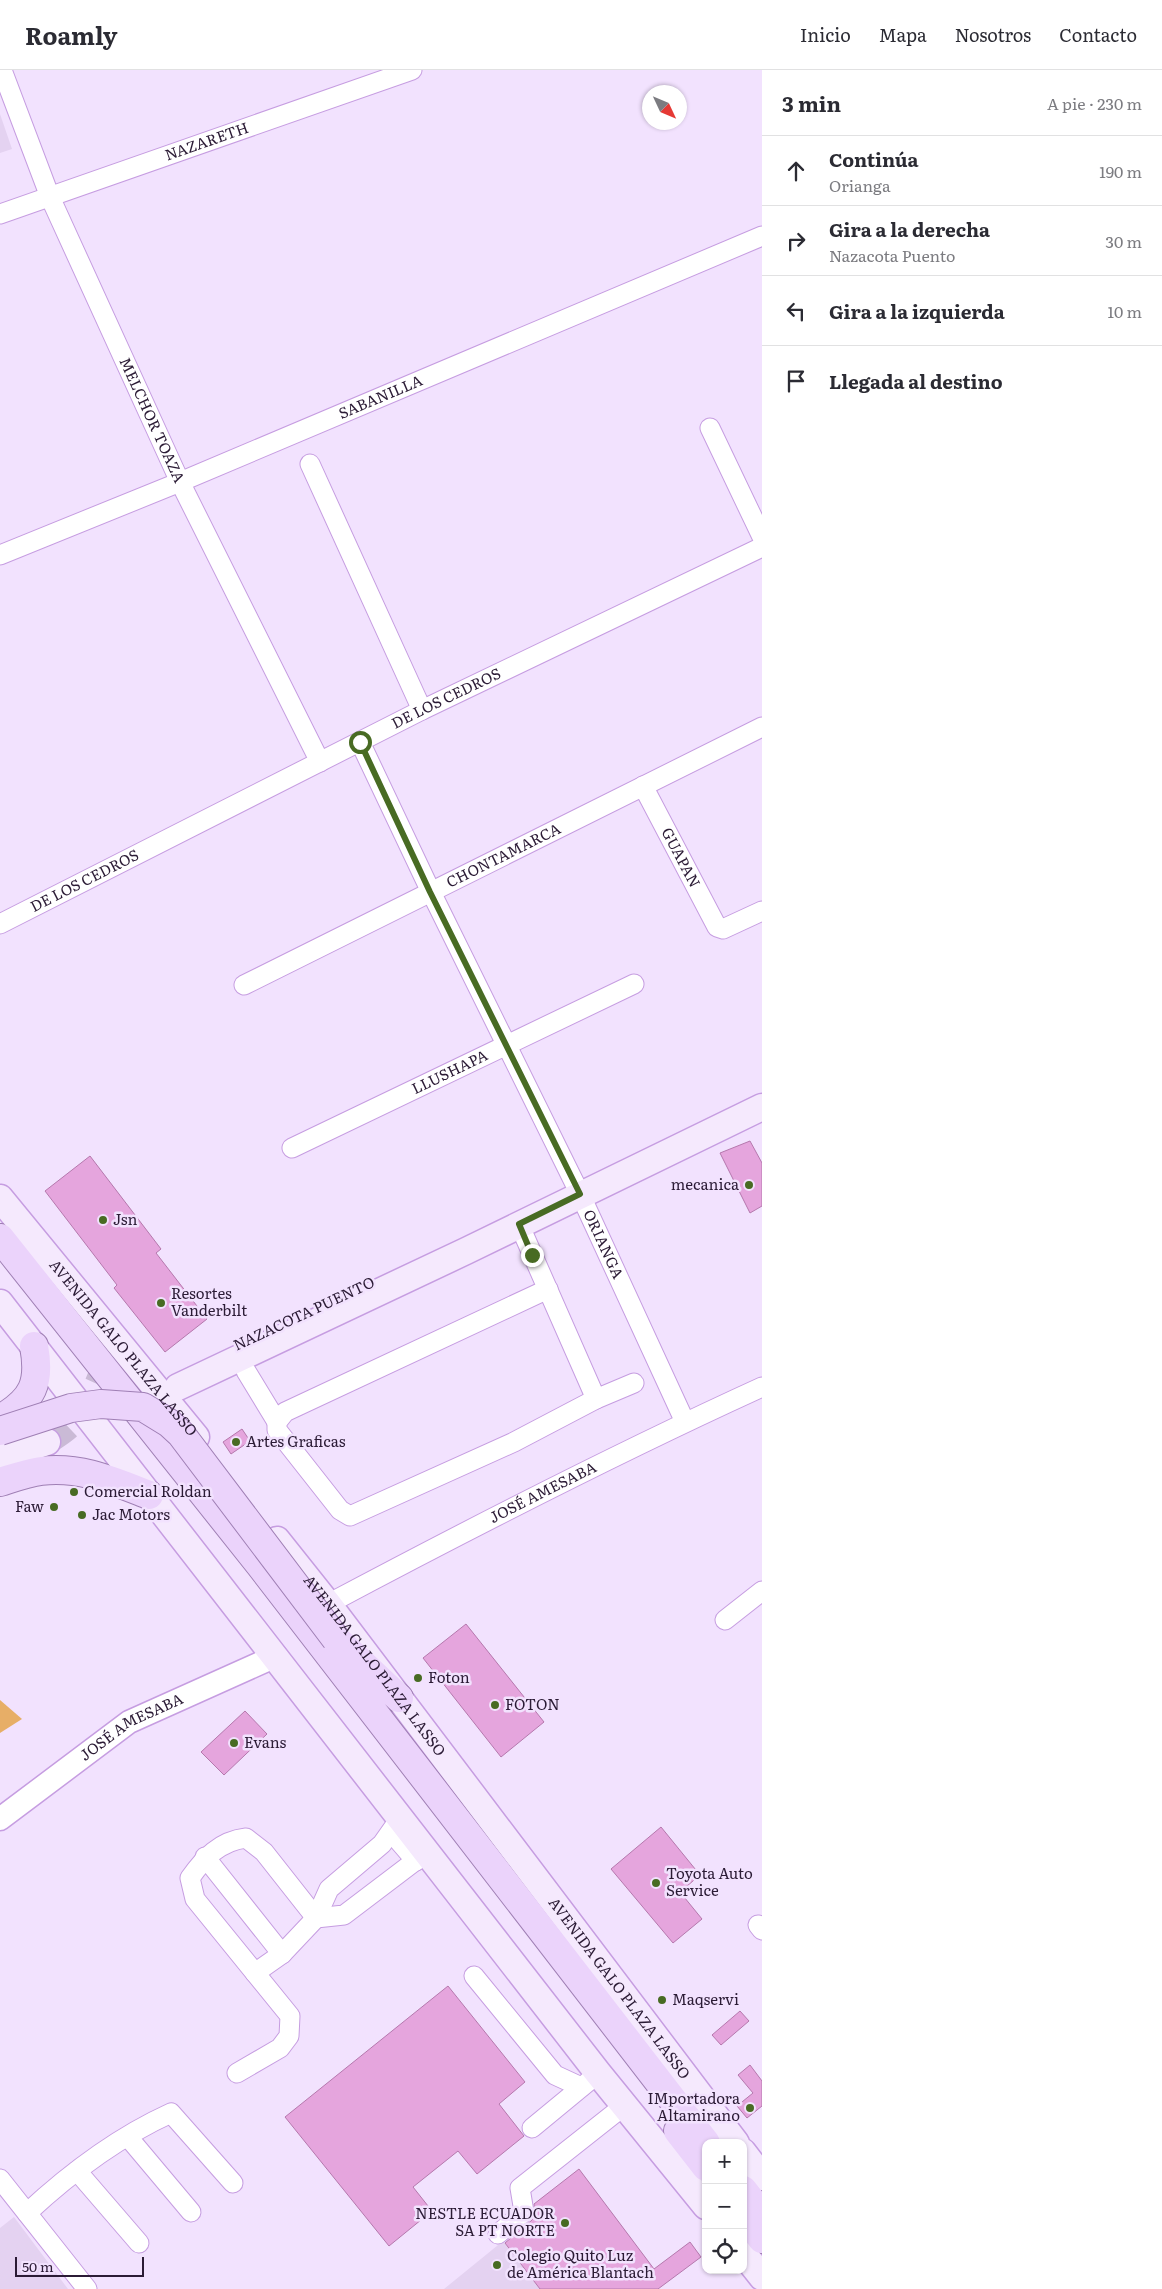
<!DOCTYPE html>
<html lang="es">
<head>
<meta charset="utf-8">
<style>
  :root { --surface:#fff; --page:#f7f7f7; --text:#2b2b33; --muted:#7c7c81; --line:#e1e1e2 }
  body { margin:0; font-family:Literata,serif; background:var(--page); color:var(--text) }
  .controls { position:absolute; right:15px; bottom:15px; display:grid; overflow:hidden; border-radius:10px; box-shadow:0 1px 4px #0004 }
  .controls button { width:45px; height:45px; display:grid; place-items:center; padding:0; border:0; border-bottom:1px solid var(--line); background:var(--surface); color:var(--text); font:25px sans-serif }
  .compass { position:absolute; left:642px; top:15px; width:45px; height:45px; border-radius:50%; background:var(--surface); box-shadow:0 1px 4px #0004; rotate:134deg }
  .scale { position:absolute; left:15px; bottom:12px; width:129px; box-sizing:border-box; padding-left:5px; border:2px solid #2b1b35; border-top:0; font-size:14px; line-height:18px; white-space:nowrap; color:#2b1b35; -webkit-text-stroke:4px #f2e2fe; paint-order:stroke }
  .stop { position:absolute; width:15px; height:15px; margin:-11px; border:4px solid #486b23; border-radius:50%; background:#fff }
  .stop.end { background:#486b23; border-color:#fff; box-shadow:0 1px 5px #0008 }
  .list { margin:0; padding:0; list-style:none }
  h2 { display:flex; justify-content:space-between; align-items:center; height:65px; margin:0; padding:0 20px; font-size:21px }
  h2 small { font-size:16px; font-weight:400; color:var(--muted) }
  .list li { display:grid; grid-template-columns:32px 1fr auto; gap:15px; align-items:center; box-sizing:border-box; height:70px; padding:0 20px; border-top:1px solid var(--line) }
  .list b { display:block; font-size:19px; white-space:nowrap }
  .list p { margin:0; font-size:16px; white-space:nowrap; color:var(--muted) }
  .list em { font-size:16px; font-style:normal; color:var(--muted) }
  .icon { flex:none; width:28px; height:28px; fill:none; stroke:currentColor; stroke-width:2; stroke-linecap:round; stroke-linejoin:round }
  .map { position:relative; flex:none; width:762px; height:2219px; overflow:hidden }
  header { display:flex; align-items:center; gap:30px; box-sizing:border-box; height:70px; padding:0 25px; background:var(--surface); border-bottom:1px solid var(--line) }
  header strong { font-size:24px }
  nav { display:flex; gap:28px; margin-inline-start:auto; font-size:18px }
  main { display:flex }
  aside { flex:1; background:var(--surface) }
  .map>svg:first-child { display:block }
  .built { fill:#e4d2f1 }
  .green { fill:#e7ae67 }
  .building { fill:#e5a5dd; stroke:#b578ad }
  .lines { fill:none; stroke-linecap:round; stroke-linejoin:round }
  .secondary-tunnel { stroke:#cabad6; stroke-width:26; stroke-dasharray:26 13; stroke-linecap:butt }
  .minor-casing { stroke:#c69de1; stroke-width:21 }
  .tertiary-casing { stroke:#c69de1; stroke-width:25 }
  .secondary-casing { stroke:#c69de1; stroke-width:29 }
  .primary-casing { stroke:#9f7fb4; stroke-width:30 }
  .minor { stroke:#fff; stroke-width:19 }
  .tertiary { stroke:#fff; stroke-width:22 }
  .secondary { stroke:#f5e9fd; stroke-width:26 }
  .primary { stroke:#ebd3fb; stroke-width:28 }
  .primary-bridge-casing { stroke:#9f7fb4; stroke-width:30; stroke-linecap:butt }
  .primary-bridge { stroke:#ebd3fb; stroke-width:28 }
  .route { stroke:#486b23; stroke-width:6 }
  .poi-dot { fill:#486b23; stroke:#f2e2fe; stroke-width:2 }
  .labels { text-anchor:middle; stroke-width:5; stroke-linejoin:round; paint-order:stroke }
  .street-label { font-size:15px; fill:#2b1b35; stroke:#f2e2fe }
  .poi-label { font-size:15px; fill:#2b1b35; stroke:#f2e2fe; text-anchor:start }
</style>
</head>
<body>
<header>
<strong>Roamly</strong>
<nav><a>Inicio</a><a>Mapa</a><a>Nosotros</a><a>Contacto</a></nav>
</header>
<main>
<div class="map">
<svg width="762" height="2219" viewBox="0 0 762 2219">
  <rect width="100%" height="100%" fill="#f2e2fe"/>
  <path class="built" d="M0,44L12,79L0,83Z
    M14,2147L68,2219H0V2158Z
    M503,2171L540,2219H444Z"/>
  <path class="green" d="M0,1630L22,1649L0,1663Z"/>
  <path class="building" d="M750,1071L762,1093V1136L750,1143L720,1083Z
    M90,1086L161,1179L156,1183L207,1249L165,1282L114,1218L117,1215L45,1121Z
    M242,1359L250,1371L231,1384L223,1372Z
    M466,1554L544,1652L501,1687L423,1588Z
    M245,1641L267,1664L224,1705L201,1682Z
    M661,1757L700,1805L680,1822L702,1849L673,1873L611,1799Z
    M448,1916L525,2012L499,2034L524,2066L477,2104L458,2081L413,2117L432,2141L389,2176L285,2047Z
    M740,1941L749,1951L721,1975L712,1965Z
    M750,1995L762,2011V2036L747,2048L737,2036L753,2023L738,2005Z
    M579,2099L654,2199L690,2172L701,2187L658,2219H540L505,2173L532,2150L535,2145L534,2134Z"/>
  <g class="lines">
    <path class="secondary-tunnel" d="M47,1372C54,1367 63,1362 69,1356C82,1343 106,1308 103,1289C100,1267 75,1239 62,1220"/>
    <defs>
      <g id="minor">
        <path id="s1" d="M2,0L50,127L180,412L320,692"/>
        <path id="s2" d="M0,144L412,0"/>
        <path d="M710,358L762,467"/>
        <path d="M310,394L422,640"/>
        <path id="s3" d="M0,485L180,412L762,166"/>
        <path id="s4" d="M360,672L431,822L580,1124L685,1352"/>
        <path id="s5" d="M643,716L717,857L723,859L762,841"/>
        <path id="s6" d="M0,854L422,640L762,477"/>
        <path id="s7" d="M244,915L762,657"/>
        <path id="s8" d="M292,1078L634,914"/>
        <path d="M519,1154L596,1329L634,1313"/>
        <path d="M548,1219L285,1342L277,1352V1360L340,1440L350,1446L514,1372L596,1329"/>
        <path d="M246,1301L277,1352"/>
        <path id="s9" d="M328,1534C471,1458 615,1384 762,1317"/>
        <path d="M725,1550L762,1521"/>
        <path d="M391,1762L416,1791"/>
        <path d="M205,1787L282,1884"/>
        <path d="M316,1848L344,1845L427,1782"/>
        <path d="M758,1855L762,1860"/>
        <path d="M255,1903L282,1884L316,1848L329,1819L382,1774L401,1747"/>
        <path d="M474,1906L555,2005L581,2017"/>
        <path d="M237,2003L280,1978L289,1966L290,1946L195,1829L190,1808C204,1788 220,1771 246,1768L264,1782L316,1848"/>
        <path d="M532,2058L589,2011"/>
        <path d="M128,2067L191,2142"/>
        <path d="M77,2101L139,2173"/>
        <path d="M0,2109L87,2219"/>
        <path d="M27,2143C69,2104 118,2067 171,2043L233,2113"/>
        <path d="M498,2164L524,2142L520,2118L625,2035"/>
      </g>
      <g id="tertiary">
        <path id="s10" d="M0,1749L129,1652L276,1586"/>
      </g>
      <g id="secondary">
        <path id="s11" d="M0,1128L196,1367"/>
        <path d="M0,1233L598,2003L706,2136"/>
        <path d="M178,1317L466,1181L762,1037"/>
        <path d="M0,1388L47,1372"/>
        <path id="s12" d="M277,1470L328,1534L736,2073"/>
        <path d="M743,2082L762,2107"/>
        <path d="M743,2183L762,2207"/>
      </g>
      <path id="primary" d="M0,1168L260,1495L706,2073
        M0,1349C33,1330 41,1313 34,1276
        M0,1412C13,1408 27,1403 41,1401C80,1396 113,1411 149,1425
        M336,1569L399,1628
        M678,2061L706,2097
        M743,2120L762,2144
        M743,2145L762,2169"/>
    </defs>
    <use href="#minor" class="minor-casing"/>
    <use href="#tertiary" class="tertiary-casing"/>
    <use href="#secondary" class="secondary-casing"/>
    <use href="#primary" class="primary-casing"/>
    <use href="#minor" class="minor"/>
    <use href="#tertiary" class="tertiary"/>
    <use href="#secondary" class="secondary"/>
    <use href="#primary" class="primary"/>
    <defs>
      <path id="primary-bridge" d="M0,1361L71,1338L101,1334L143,1337L169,1353L181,1364L336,1569"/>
    </defs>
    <use href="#primary-bridge" class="primary-bridge-casing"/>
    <use href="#primary-bridge" class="primary-bridge"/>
  </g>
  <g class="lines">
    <path class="route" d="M360,672L430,822L580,1124L519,1154L532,1185"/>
  </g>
  <g class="poi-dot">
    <circle cx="749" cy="1115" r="5"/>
    <circle cx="103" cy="1150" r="5"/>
    <circle cx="161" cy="1233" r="5"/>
    <circle cx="236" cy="1372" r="5"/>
    <circle cx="74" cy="1422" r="5"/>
    <circle cx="54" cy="1437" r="5"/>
    <circle cx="82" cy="1445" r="5"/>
    <circle cx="418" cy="1608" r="5"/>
    <circle cx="495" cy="1635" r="5"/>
    <circle cx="234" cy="1673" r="5"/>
    <circle cx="656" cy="1813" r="5"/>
    <circle cx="662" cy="1930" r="5"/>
    <circle cx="750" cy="2038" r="5"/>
    <circle cx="565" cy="2153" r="5"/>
    <circle cx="497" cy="2195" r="5"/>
  </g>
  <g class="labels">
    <g class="street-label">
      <text dy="5" stroke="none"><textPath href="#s2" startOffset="219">NAZARETH</textPath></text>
      <text dy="5" stroke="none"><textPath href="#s3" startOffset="412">SABANILLA</textPath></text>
      <text dy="5" stroke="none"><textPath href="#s1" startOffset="381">MELCHOR TOAZA</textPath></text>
      <text dy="5" stroke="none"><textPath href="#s6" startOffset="500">DE LOS CEDROS</textPath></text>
      <text dy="5" stroke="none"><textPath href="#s7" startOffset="290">CHONTAMARCA</textPath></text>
      <text dy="5" stroke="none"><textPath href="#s5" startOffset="81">GUAPAN</textPath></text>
      <text dy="5" stroke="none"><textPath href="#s6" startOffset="95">DE LOS CEDROS</textPath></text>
      <text dy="5" stroke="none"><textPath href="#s8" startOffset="175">LLUSHAPA</textPath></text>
      <text dy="5" stroke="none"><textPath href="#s4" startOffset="558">ORIANGA</textPath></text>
      <text transform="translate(304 1244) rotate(-25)" y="5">NAZACOTA PUENTO</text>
      <text dy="5" stroke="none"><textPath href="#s11" startOffset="194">AVENIDA GALO PLAZA LASSO</textPath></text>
      <text dy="5" stroke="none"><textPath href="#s9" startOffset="242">JOSÉ AMESABA</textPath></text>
      <text dy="5" stroke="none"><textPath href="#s12" startOffset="159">AVENIDA GALO PLAZA LASSO</textPath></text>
      <text dy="5" stroke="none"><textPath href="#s10" startOffset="161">JOSÉ AMESABA</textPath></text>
      <text dy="5" stroke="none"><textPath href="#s12" startOffset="564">AVENIDA GALO PLAZA LASSO</textPath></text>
    </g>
    <g class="poi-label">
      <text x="739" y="1120" text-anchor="end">mecanica</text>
      <text x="113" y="1155">Jsn</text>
      <text x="171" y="1229">Resortes<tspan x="171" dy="17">Vanderbilt</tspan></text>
      <text x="246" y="1377">Artes Graficas</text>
      <text x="84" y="1427">Comercial Roldan</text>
      <text x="44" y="1442" text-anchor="end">Faw</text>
      <text x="92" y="1450">Jac Motors</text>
      <text x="428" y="1613">Foton</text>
      <text x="505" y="1640">FOTON</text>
      <text x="244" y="1678">Evans</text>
      <text x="666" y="1809">Toyota Auto<tspan x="666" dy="17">Service</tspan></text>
      <text x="672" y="1935">Maqservi</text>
      <text x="740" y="2034" text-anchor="end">IMportadora<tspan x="740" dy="17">Altamirano</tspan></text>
      <text x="555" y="2149" text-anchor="end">NESTLE ECUADOR<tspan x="555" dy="17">SA PT NORTE</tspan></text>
      <text x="507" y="2191">Colegio Quito Luz<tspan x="507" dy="17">de América Blantach</tspan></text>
    </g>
  </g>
</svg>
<div class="controls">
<button>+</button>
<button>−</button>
<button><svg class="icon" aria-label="locate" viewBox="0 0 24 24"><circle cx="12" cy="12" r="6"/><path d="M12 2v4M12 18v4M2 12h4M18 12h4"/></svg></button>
</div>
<svg class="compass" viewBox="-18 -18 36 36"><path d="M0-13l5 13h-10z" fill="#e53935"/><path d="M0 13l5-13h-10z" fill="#7c7c81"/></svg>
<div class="scale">50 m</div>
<div class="stop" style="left:360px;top:672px"></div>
<div class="stop end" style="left:532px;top:1185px"></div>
</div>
<aside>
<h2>3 min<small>A pie · 230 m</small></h2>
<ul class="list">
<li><svg class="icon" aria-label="ahead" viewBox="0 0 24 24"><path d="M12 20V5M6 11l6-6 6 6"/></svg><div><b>Continúa</b><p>Orianga</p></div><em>190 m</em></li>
<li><svg class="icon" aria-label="right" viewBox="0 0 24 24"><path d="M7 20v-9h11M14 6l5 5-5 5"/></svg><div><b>Gira a la derecha</b><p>Nazacota Puento</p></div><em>30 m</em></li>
<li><svg class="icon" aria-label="left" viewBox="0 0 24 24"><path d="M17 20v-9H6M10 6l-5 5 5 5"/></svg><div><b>Gira a la izquierda</b></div><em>10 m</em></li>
<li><svg class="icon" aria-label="arrive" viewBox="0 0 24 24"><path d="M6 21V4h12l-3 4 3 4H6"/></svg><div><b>Llegada al destino</b></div></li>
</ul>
</aside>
</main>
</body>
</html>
